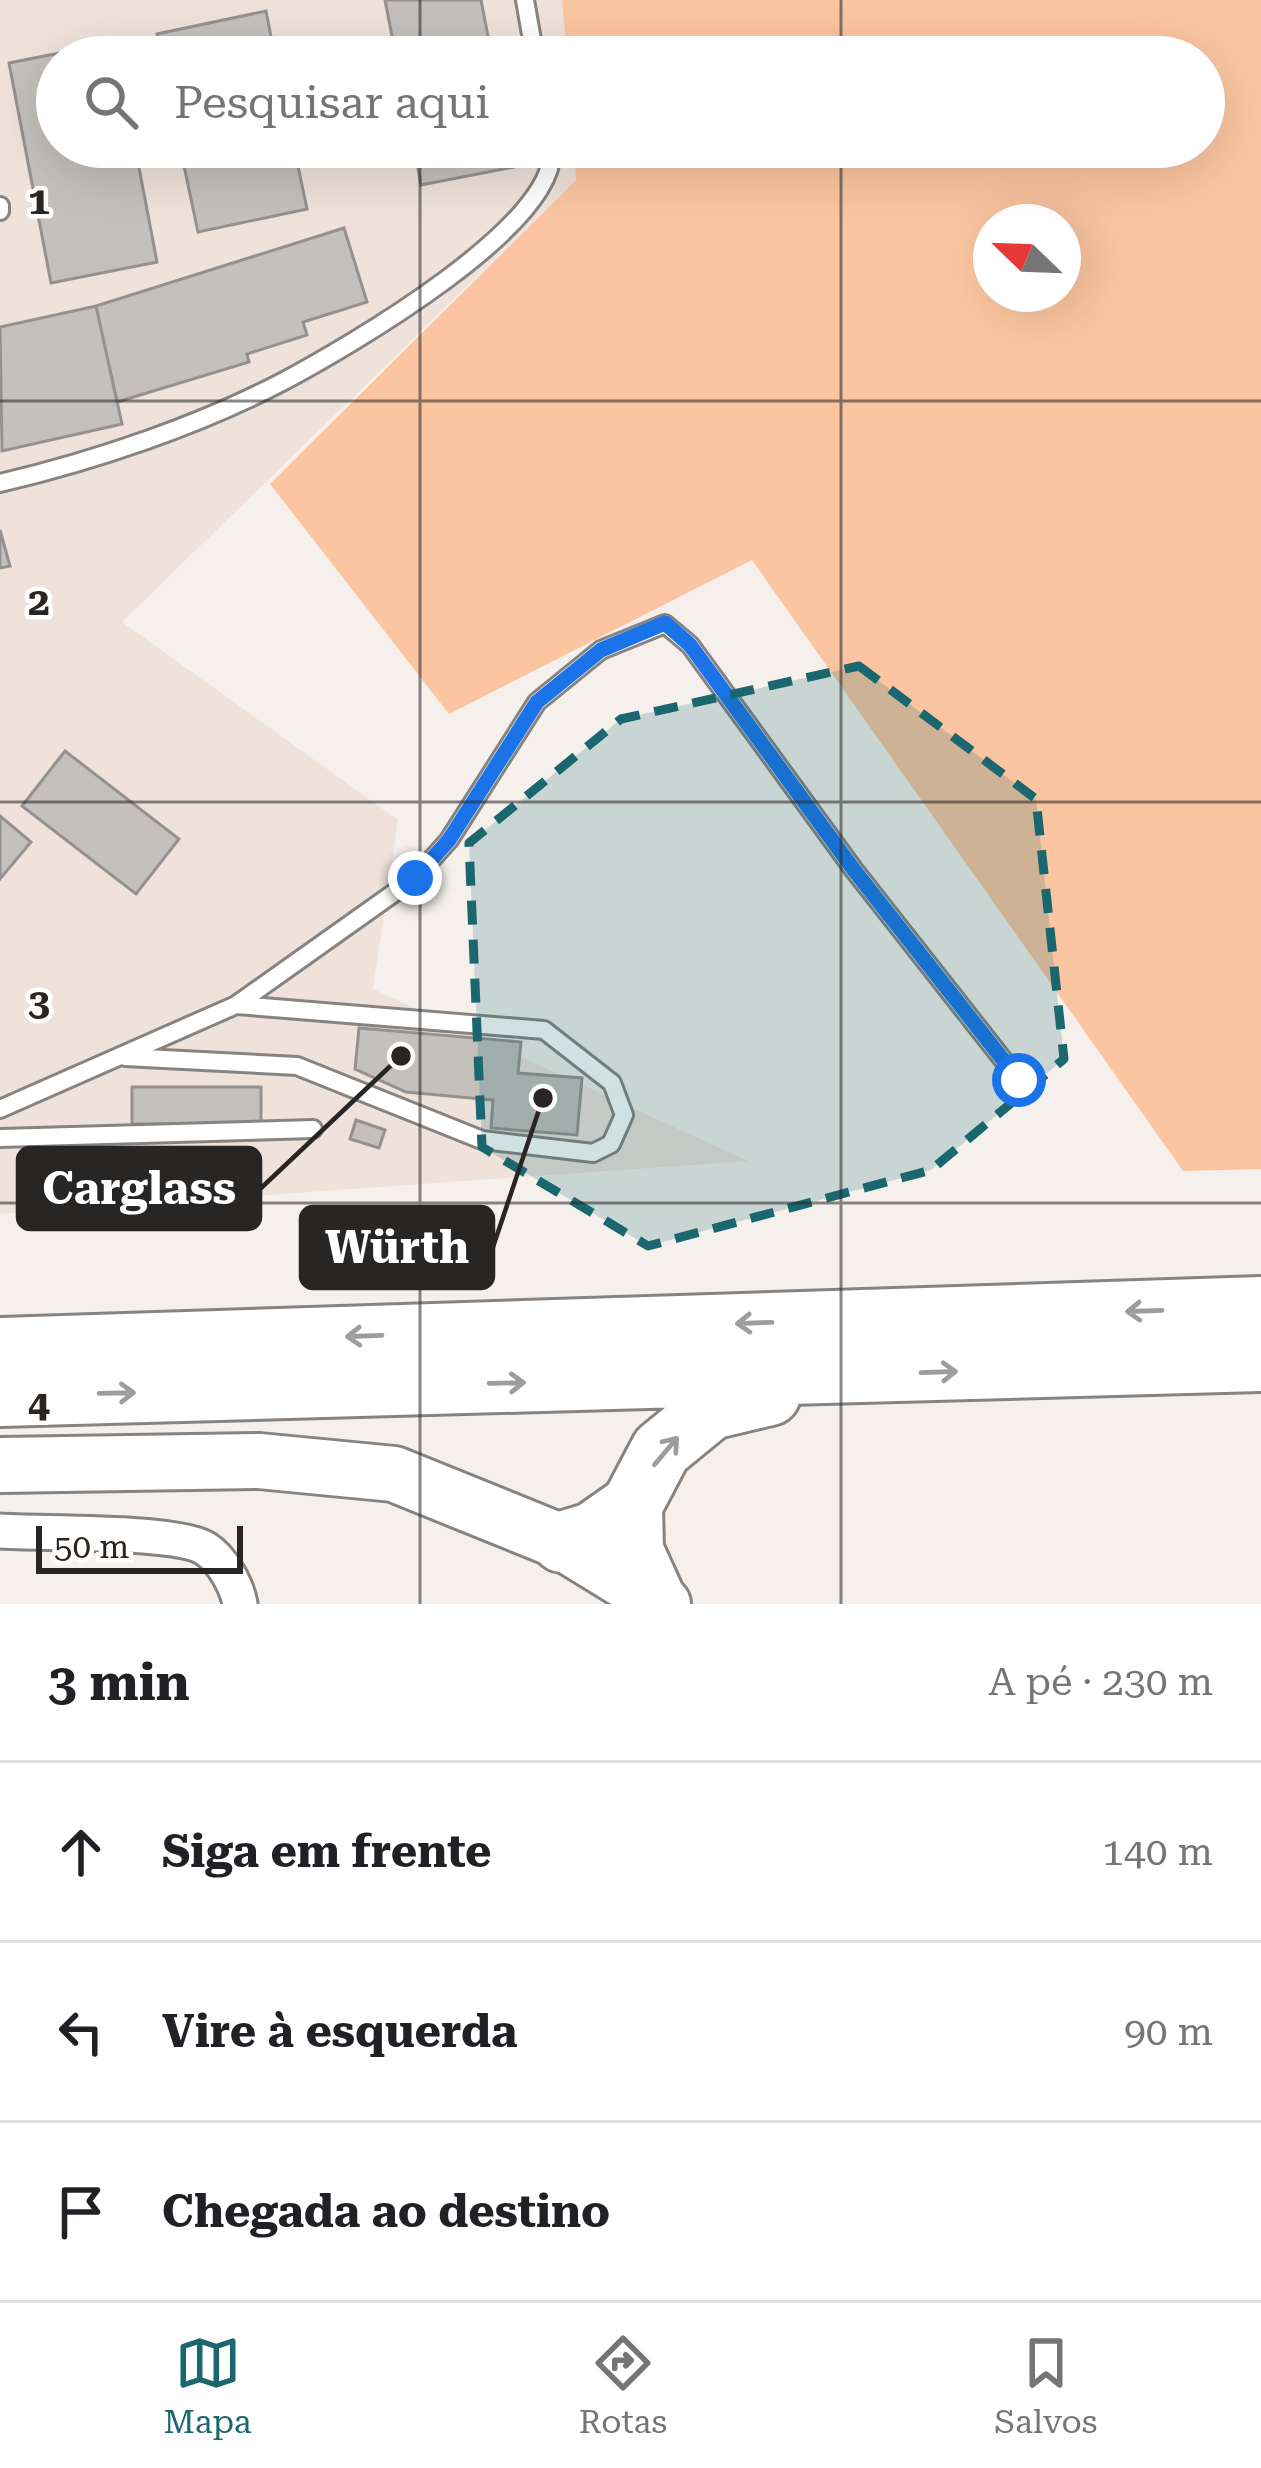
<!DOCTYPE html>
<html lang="pt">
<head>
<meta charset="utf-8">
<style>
  :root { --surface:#fff; --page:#f6f6f6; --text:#202124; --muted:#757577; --line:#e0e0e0; --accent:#1b676f }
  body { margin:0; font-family:"Roboto Serif",serif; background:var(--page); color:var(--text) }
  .compass { position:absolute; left:973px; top:204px; width:108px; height:108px; border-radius:50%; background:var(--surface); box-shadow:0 12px 48px #0002; rotate:293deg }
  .scale { position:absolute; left:36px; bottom:30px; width:207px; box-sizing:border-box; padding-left:12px; border:6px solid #282624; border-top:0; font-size:33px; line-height:42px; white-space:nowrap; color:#282624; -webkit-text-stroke:9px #fffefd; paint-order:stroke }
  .stop { position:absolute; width:36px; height:36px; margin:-27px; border:9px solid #1a73e8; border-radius:50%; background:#fff }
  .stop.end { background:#1a73e8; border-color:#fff; box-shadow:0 3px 12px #0008 }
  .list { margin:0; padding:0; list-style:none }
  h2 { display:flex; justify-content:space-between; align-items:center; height:156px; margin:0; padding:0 48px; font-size:51px }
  h2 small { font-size:39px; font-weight:400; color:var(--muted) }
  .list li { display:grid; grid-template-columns:78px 1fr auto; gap:36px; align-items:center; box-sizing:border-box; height:180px; padding:0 48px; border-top:3px solid var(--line) }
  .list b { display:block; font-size:45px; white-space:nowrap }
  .list em { font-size:39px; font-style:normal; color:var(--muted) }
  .icon { flex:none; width:66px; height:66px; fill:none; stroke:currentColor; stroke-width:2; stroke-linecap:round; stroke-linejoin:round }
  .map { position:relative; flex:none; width:1261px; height:1604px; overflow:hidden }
  .search { position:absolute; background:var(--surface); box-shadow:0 12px 48px #0002; left:36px; right:36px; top:36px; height:132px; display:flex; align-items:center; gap:30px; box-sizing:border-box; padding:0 42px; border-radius:66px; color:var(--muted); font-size:45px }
  .sheet { height:696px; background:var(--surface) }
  nav { display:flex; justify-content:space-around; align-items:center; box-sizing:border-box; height:168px; border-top:3px solid var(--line); background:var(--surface); font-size:33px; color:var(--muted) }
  nav a { display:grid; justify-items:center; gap:6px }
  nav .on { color:var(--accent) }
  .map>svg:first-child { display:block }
  .built { fill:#eee2da }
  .green { fill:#fac5a0; fill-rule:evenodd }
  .building { fill:#c4c0bc; stroke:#96918e; stroke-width:3 }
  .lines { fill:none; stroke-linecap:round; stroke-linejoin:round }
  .lane-casing { stroke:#878380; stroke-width:22 }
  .street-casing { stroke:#878380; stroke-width:39 }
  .primary-casing { stroke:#878380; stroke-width:60 }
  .highway-casing { stroke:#878380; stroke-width:66 }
  .lane { stroke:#fff; stroke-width:16 }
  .street { stroke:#fff; stroke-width:33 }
  .primary { stroke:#fff; stroke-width:54 }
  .highway { stroke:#fff; stroke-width:60 }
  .oneway { stroke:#9e9d9c }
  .route { stroke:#1a73e8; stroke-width:15 }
  .marked { fill:#1b676f; fill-opacity:0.2; stroke:#1b676f; stroke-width:9; stroke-dasharray:24 15; stroke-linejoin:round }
  .grid { fill:none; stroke:#282624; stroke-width:3; stroke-opacity:0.55 }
  .grid-label { font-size:39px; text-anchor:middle; font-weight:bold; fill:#282624; stroke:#fffefd; stroke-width:9; stroke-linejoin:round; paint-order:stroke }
  .leader { fill:none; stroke:#282624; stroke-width:4.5 }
  .callout-dot { fill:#282624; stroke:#fffefd; stroke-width:4.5 }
  .callout { fill:#282624; stroke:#282624; stroke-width:4.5 }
  .callout-label { font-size:45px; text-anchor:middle; font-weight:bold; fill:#fff }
</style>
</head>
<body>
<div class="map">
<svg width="1261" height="1604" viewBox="0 0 1261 1604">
  <rect width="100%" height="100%" fill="#f5f0ec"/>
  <path class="built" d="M0,0H562L567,57H57V147H574L576,180L122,622L398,820L373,989L748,1161L0,1214Z"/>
  <path class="green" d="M562,0H1261V1169L1183,1171L752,560L449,714L270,484L576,180L574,147H1204V57H567ZM991,222H1063V294H991Z"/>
  <path class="building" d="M385,0H481L492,57H396Z
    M266,11L275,57H162L157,34Z
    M115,42L118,57H57V147H135L157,262L51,283L9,63Z
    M180,147H294L307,209L198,232Z
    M414,147H510L514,167L421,185Z
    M344,228L367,302L303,322L307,335L247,354L249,362L117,402L96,306Z
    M96,306L122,424L2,451L0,327Z
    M0,530L10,566L0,568Z
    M65,751L179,839L136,894L22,806Z
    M0,816L31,842L0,879Z
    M359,1028L521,1042L518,1073L582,1078L577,1135L491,1128L493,1100L406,1092L355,1069Z
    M132,1087H261V1124H132Z
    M356,1120L385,1130L379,1148L350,1139Z"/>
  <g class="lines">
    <defs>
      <path id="lane" d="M525,0L535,57
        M0,206V211
        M0,483C94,461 198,426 284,381C344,349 564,223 551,147
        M125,1057L297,1066L482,1140L593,1153L611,1144L624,1115L612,1083L544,1030L237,1005
        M0,1109L236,1005L415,878L449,840L537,702L601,650L665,624L690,645L854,870L1019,1080
        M0,1138L313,1129"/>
      <path id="street" d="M0,1531C40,1534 179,1530 206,1549C222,1559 237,1586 240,1604"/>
      <path id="primary" d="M0,1465L259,1461L394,1474L562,1542L663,1604"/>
      <path id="highway" d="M0,1348L1261,1307
        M0,1396L1261,1361
        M562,1542L592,1533L632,1505
        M653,1595L633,1551L632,1505L661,1450L711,1409L770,1395"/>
    </defs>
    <use href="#lane" class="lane-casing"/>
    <use href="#street" class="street-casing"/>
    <use href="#primary" class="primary-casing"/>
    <use href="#highway" class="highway-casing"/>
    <use href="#lane" class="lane"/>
    <use href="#street" class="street"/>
    <use href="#primary" class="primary"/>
    <use href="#highway" class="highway"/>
  </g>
  <defs><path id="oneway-shaft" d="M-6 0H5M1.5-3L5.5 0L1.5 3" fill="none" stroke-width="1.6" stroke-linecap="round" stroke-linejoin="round" transform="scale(3)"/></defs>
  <g class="oneway">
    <use href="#oneway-shaft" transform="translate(1144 1311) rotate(178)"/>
    <use href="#oneway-shaft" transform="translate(754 1323) rotate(178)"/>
    <use href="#oneway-shaft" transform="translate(364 1336) rotate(178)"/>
    <use href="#oneway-shaft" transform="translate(939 1372) rotate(-2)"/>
    <use href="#oneway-shaft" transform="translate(507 1383) rotate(-1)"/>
    <use href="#oneway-shaft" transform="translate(117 1393) rotate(-1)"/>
    <use href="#oneway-shaft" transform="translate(666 1451) rotate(-50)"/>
  </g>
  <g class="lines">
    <path class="route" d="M415,878L449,840L537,702L601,650L665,623L690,645L854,870L1019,1080"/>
  </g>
  <path class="marked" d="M859,666L1036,799L1064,1059L931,1170L648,1246L482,1147L469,843L621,719Z"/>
  <path class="grid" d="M420,0V57M841,0V57M420,147V1604M841,147V1604M0,401H1261M0,802H1261M0,1203H1261"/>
  <g class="grid-label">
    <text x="39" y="214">1</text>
    <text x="39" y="615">2</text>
    <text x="39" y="1016">3</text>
    <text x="39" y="1417">4</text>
  </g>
  <path class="leader" d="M401 1056L260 1189M543 1098L493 1247"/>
  <g class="callout-dot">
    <circle cx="401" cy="1056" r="12"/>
    <circle cx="543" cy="1098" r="12"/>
  </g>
  <g class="callout">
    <rect x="18" y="1148" width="242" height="81" rx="12"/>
    <rect x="301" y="1207" width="192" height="81" rx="12"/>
  </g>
  <g class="callout-label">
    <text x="139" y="1204">Carglass</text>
    <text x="397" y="1263">Würth</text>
  </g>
</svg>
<svg class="compass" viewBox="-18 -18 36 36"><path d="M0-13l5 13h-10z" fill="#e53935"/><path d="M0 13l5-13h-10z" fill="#757577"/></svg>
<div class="scale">50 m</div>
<div class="stop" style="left:1019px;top:1080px"></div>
<div class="stop end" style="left:415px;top:878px"></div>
<div class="search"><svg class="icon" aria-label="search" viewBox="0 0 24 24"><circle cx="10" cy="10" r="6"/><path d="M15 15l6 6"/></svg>Pesquisar aqui</div>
</div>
<section class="sheet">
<h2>3 min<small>A pé · 230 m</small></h2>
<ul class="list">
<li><svg class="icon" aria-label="ahead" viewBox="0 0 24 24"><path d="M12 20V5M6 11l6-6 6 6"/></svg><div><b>Siga em frente</b></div><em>140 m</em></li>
<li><svg class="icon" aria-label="left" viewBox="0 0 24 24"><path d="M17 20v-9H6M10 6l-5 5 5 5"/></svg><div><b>Vire à esquerda</b></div><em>90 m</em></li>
<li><svg class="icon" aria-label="arrive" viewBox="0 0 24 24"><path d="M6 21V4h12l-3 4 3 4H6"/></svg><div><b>Chegada ao destino</b></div></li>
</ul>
</section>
<nav>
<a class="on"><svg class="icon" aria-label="map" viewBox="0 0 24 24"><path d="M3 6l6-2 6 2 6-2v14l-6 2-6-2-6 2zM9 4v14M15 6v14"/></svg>Mapa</a>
<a><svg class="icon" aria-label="directions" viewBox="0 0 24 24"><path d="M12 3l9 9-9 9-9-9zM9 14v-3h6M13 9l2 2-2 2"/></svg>Rotas</a>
<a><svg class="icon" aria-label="saved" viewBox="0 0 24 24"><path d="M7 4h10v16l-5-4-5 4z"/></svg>Salvos</a>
</nav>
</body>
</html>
